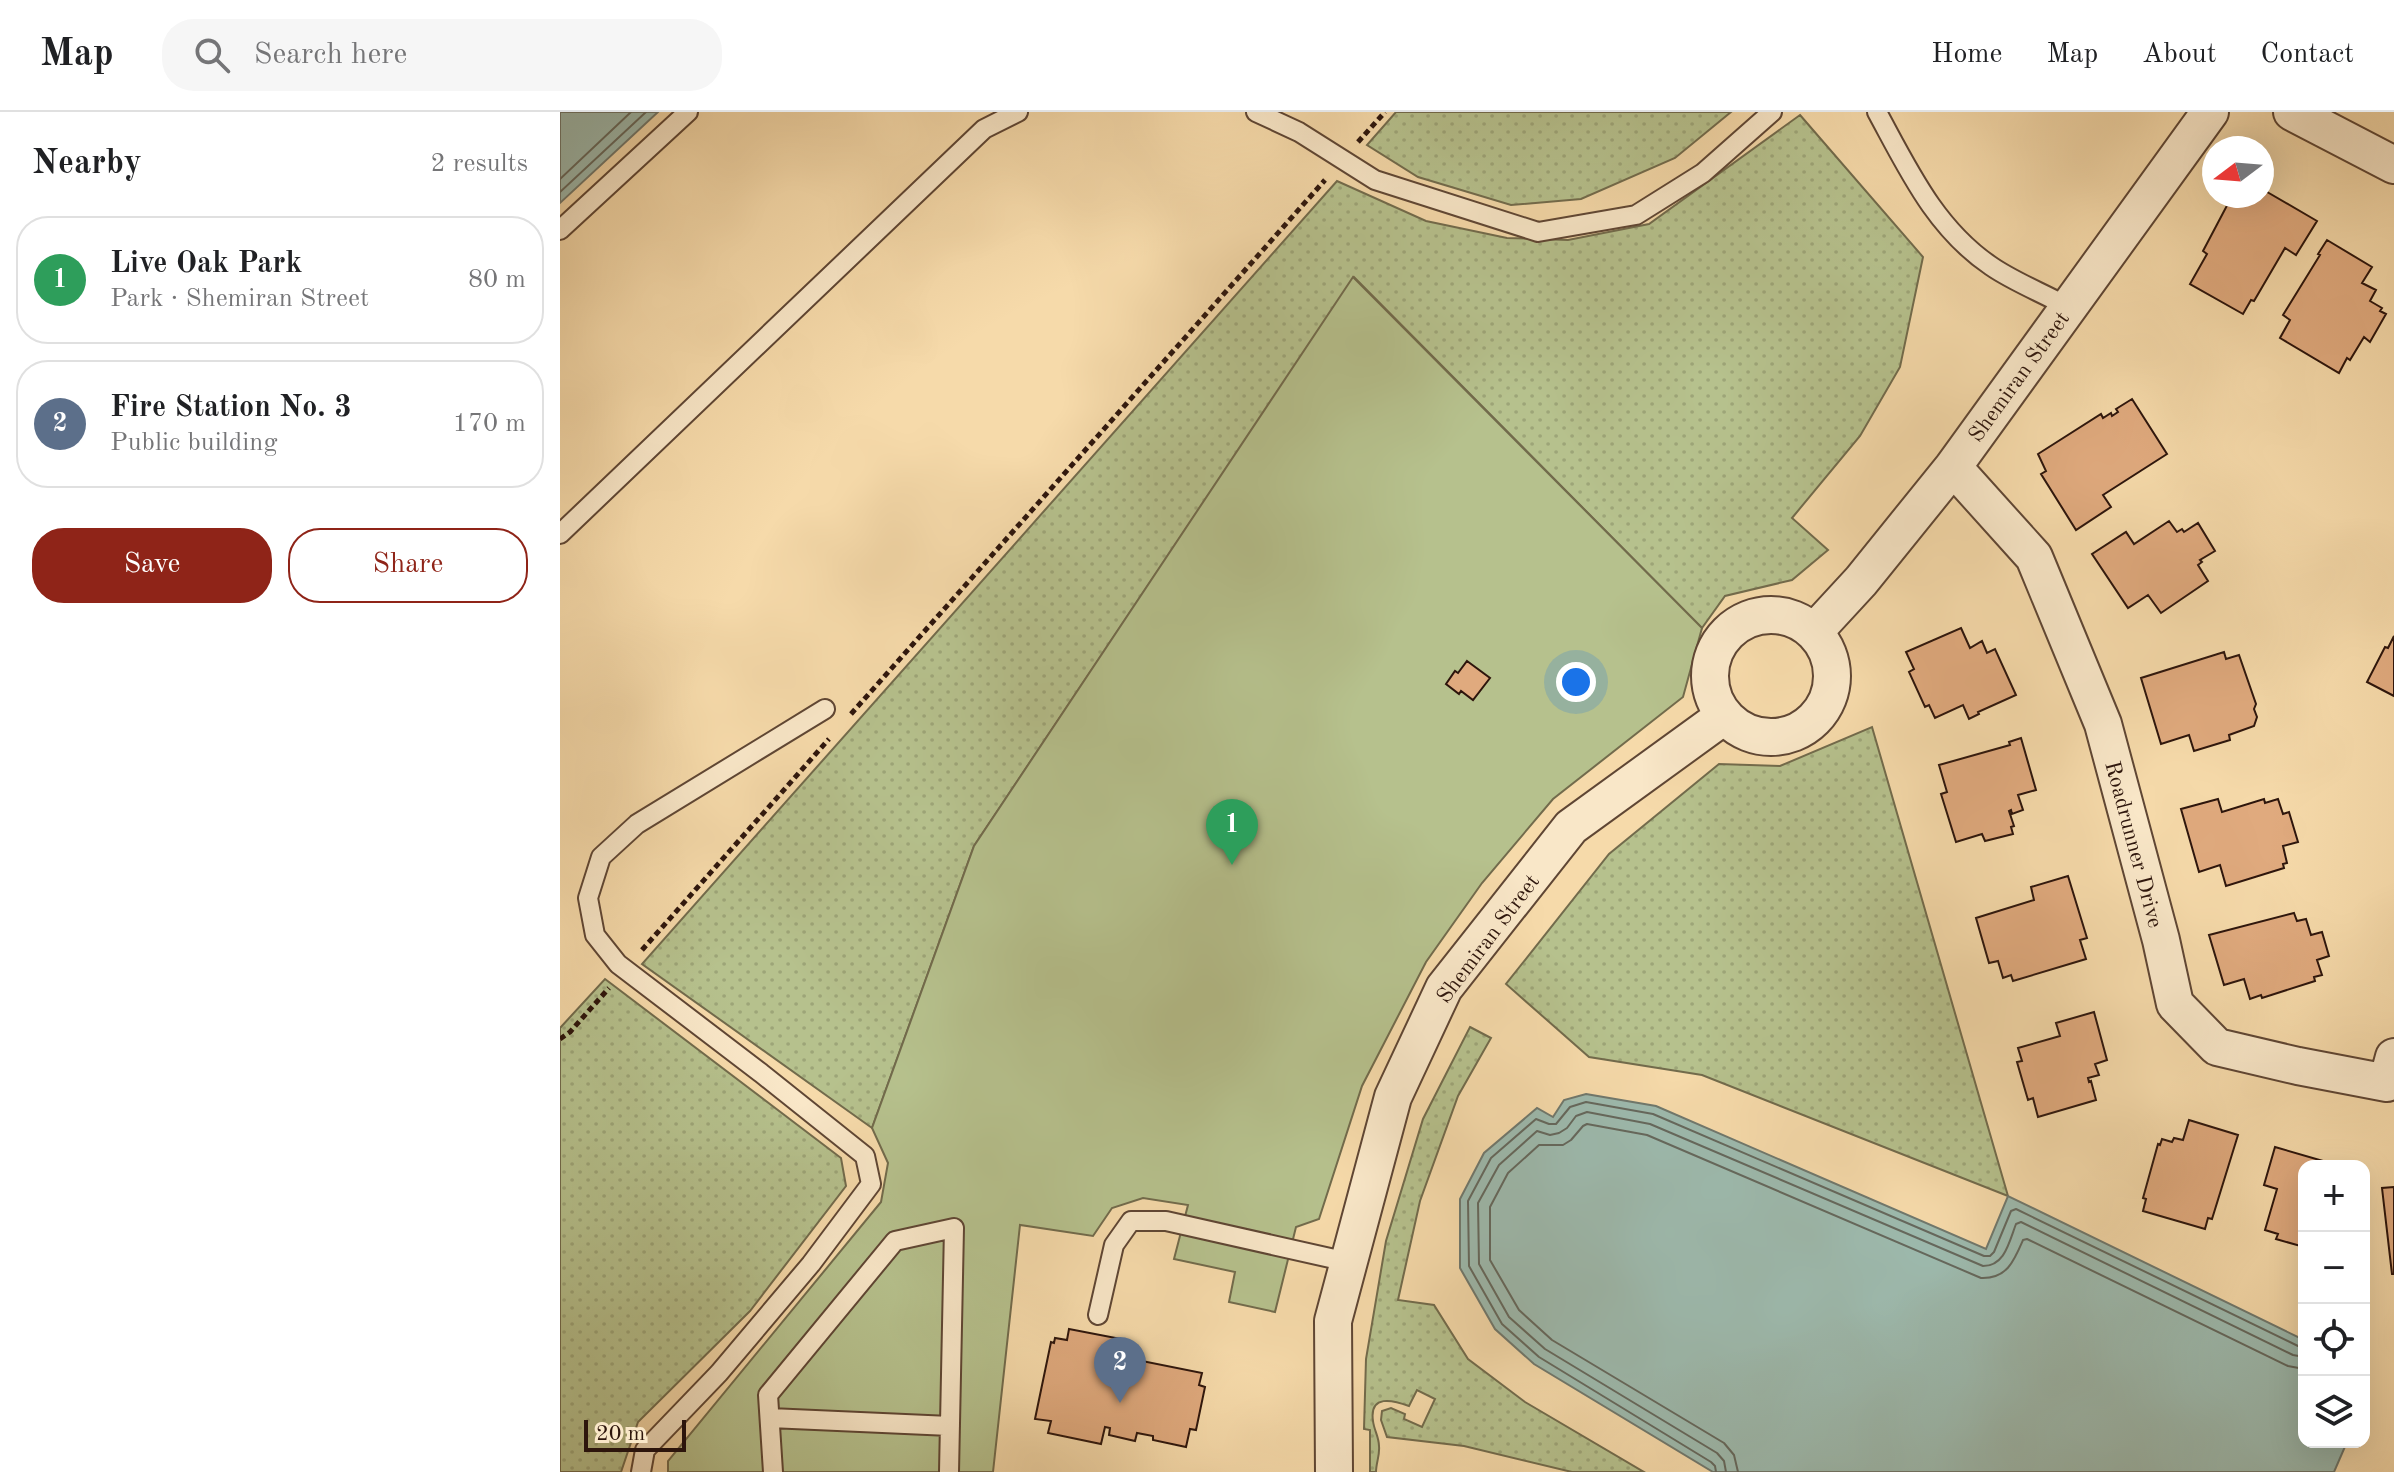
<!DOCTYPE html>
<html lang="en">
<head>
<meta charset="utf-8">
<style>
  :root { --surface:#fff; --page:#f6f6f6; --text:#202124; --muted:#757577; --line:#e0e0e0; --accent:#8f2418 }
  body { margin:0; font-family:"Old Standard TT",serif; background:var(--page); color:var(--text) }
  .controls { position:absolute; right:24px; bottom:24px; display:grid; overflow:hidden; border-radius:16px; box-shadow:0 8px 32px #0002 }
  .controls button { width:72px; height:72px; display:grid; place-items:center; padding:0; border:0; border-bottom:2px solid var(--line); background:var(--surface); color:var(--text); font:40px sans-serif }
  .compass { position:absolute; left:1642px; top:24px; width:72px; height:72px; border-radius:50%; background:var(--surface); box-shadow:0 8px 32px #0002; rotate:254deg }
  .scale { position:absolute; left:24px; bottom:20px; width:102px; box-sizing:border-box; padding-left:8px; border:4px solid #2d150c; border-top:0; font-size:22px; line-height:28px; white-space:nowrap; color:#2d150c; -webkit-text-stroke:6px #f9e7c8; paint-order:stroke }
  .you { position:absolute; left:1016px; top:570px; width:28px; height:28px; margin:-20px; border:6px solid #fff; border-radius:50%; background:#1a73e8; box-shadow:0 0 0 12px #1a73e833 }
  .badge { display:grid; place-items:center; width:52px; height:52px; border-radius:50%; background:var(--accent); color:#fff; font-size:26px; font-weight:700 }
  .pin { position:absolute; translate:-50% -66px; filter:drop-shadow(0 2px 4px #0008) }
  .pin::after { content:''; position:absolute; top:42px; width:28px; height:24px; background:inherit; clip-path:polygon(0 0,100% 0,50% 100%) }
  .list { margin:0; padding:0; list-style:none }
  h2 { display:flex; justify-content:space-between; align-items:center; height:104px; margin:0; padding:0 32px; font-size:34px }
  h2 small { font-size:26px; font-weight:400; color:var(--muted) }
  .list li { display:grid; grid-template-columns:52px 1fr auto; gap:24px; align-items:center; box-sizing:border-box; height:128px; margin:0 16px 16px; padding:0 16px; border:2px solid var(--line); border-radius:32px }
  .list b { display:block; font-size:30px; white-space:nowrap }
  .list p { margin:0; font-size:26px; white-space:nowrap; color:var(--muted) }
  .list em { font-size:26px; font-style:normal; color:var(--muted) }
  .actions { display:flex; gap:16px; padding:24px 32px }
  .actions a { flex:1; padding:18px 0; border:2px solid var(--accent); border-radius:32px; text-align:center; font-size:28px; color:var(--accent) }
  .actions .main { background:var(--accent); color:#fff }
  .icon { flex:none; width:44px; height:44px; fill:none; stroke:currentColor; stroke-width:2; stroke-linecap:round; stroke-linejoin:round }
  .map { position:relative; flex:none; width:1834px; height:1360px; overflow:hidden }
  header { display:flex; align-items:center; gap:48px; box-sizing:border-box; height:112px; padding:0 40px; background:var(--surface); border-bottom:2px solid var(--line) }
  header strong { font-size:38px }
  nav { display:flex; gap:44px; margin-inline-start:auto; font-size:28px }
  .search { width:560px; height:72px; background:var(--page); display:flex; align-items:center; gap:20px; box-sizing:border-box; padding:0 28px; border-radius:32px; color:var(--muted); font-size:30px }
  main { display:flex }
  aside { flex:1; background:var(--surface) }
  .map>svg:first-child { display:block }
  .grass { fill:url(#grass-dots); stroke:#726b4c; stroke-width:2 }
  .park { fill:#b6c18d; stroke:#726b4c; stroke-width:2 }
  .water { fill:#9dbaae; stroke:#70786d; stroke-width:2 }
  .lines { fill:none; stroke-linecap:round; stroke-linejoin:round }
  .shore { stroke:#65685d; stroke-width:2 }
  .building { fill:#e0aa7e; stroke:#2d150c; stroke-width:2 }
  .service-casing { stroke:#5f4634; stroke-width:22 }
  .minor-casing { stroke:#5f4634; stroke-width:40 }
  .path { stroke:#2d150c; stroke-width:5; stroke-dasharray:6 4; stroke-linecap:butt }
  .service { stroke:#f9e7c8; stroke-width:18 }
  .minor { stroke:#f9e7c8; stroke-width:36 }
  .labels { text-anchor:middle; stroke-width:6; stroke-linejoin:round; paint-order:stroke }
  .street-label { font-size:22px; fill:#2d150c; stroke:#f9e7c8 }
</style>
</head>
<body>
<header>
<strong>Map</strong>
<div class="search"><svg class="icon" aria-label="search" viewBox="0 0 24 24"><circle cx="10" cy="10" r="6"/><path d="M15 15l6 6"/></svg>Search here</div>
<nav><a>Home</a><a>Map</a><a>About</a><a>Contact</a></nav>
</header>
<main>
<aside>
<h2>Nearby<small>2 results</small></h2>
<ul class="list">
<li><span class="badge" style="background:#2e9e5b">1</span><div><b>Live Oak Park</b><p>Park · Shemiran Street</p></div><em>80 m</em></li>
<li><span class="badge" style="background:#5c6f8a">2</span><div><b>Fire Station No. 3</b><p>Public building</p></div><em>170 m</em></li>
</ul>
<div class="actions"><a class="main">Save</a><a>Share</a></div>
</aside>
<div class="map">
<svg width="1834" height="1360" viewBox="0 0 1834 1360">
  <defs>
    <pattern id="grass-dots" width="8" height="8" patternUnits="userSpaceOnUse" patternTransform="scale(2)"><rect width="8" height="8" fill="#b6c18d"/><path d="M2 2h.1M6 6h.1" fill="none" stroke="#9da578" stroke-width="1.8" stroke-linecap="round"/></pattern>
  </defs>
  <rect width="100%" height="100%" fill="#f6daaa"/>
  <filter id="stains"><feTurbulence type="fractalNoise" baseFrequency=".0025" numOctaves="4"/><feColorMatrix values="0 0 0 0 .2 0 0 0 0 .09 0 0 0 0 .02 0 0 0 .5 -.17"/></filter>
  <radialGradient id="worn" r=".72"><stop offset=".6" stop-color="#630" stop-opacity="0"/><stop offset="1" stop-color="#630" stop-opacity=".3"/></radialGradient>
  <path class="grass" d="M836,0H1171L1115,46L1021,87L951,93L858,65L807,33Z
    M1240,3L1363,145L1340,255L1300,324L1232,406L1268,438L1232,468L1165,484L1142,516L794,165L414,734L312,1016L82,852L777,69L866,109L947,126L1008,128L1089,112Z
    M1312,615L1448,1084L1142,963L1029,945L946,872L1049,742L1159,652L1220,654Z
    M45,867L281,1046L286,1074L190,1199L78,1310L61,1360H0V916Z
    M910,915L931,926L898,984L860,1089L838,1188L874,1193L908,1247L965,1290L1084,1360H1012L904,1334L827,1325L821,1308L822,1299L831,1296L845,1302L844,1307L862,1315L875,1287L857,1278L849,1294C833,1288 809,1282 813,1309C814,1318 819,1325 819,1334C820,1343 816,1351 816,1360H810V1318L804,1317L806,1247L826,1129L863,1007Z"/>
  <path class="park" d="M793,165L1142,516L1123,585L993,687L922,771L866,850L802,974L759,1107L736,1115L715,1200L669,1190L675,1160L614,1147L628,1093L583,1086L552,1096L533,1124L460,1113L433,1360H108V1349L321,1090L328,1051L312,1016L414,734Z"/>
  <path class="water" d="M0,0H98L0,91Z
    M1026,982L1096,994L1426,1137L1448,1084L1744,1228V1330H1787L1774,1360H1153L974,1252L935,1217L900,1156V1087L924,1041L977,996L993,1005L1004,988Z"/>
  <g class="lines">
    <path class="shore" d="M0,67L71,0
      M0,80L86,0
      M1156,1360L1155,1354L1151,1350L979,1245L942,1212L909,1154L908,1089L931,1046L976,1007L989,1012H996L1010,995L1026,990L1093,1002L1424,1144H1430L1434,1140L1451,1099L1456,1097L1738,1234L1744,1235
      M1166,1360L1164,1349L1157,1341L985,1237L949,1205L919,1152L918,1091L939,1053L977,1019L990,1023L999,1021L1007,1016L1016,1004L1027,1000L1090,1012L1423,1154C1445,1154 1449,1130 1456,1112L1461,1110L1733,1243L1744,1245
      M1178,1360L1174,1343L1164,1331L992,1228L959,1198L930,1148V1095L948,1061L979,1033H1003L1011,1028L1023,1014L1027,1012L1087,1023L1421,1166C1447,1167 1454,1149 1463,1128L1467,1127L1728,1254L1744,1257"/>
  </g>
  <path class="building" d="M1702,77L1757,109L1736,143L1725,136L1694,189L1691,188L1683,202L1630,172L1647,142L1643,139L1672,84H1702Z
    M1767,128L1812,155L1802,171L1816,178L1810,189L1822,196L1820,199L1826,202L1810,230L1804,225L1790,248L1787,246L1779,261L1720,226L1730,208L1723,203L1760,143L1758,142Z
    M1572,287L1607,342L1543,383L1551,395L1516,418L1481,362L1486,359L1478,342L1541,302L1543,306L1551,301L1552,304L1558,300L1556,297Z
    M1609,409L1617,420L1622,417L1624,420L1638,411L1655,439L1640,448L1642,450L1638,453L1648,469L1601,501L1588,483L1568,496L1532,442L1566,420L1574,432Z
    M1401,516L1410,536L1422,529L1427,541L1435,537L1456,583L1418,600L1419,602L1409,607L1403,593L1375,606L1369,593L1365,595L1349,560L1354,557L1346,540Z
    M1834,524V584L1807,570L1825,535L1828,536Z
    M1664,540L1666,547L1679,543L1696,592L1694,597L1697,605L1694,614L1669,623L1670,628L1634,639L1629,623L1601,632L1581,566Z
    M907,549L930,566L913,588L901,579L899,582L886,572L895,559L898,561Z
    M1461,626L1476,678L1458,683L1463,698L1452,702L1451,698L1449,699L1454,714L1451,715L1453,722L1425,729L1422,722L1396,730L1381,682L1387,680L1379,653L1450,633L1449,630Z
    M1658,687L1662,700L1704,687L1705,691L1718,687L1723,702L1729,700L1738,730L1723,734L1727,751L1723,752L1724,756L1666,774L1660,753L1639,760L1621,697Z
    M1508,764L1527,826L1520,828L1526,847L1453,869L1451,863L1443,866L1438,849L1429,851L1416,806L1474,788L1471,775Z
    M1734,801L1737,809L1746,807L1751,823L1762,820L1769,844L1757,848L1762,863L1754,865L1755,869L1702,886L1701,883L1690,887L1684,867L1664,873L1649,823Z
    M1534,900L1547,948L1535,952L1539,963L1528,966L1529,970L1531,969L1536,988L1478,1005L1473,986L1468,988L1457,950L1462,949L1458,936L1500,924L1496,911Z
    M1629,1008L1678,1023L1652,1107L1648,1106L1645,1117L1583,1099L1586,1087L1583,1086L1598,1032L1600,1033L1602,1027L1612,1030L1614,1026L1623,1028Z
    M1715,1035L1763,1049L1762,1054H1744V1135L1716,1127L1718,1122L1705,1118L1717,1077L1704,1073Z
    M1834,1075V1162H1832L1822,1076Z
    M509,1217L561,1227L557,1244L642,1261L639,1273L645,1275L636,1318L630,1317L626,1335L593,1328V1324L577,1321L575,1329L549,1323L550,1316L545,1315L541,1332L488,1321L491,1309L475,1307L491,1230L494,1231L495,1226L507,1228Z"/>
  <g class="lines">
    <defs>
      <path id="service" d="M696,0L739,20L815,68L978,120L1076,103L1143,61L1212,0
        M1317,0C1348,57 1375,116 1431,154C1454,170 1483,181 1508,195
        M0,118L128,0
        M0,422L424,17L458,0
        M538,1203L554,1133L571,1109H606L788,1150
        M210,1306L390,1314
        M81,1360L85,1338L159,1261L251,1152L311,1072L305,1044L201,961L58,852L35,823L28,786L41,745L77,712L265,597
        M213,1360L208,1283L335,1129L394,1116L389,1360"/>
      <path id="minor" d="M1732,0L1834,53
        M1393,355L1474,445L1543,612L1601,828L1615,892L1657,935L1738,954L1827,971L1834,945
        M1150 564a61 61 0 1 1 122 0a61 61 0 1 1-122 0Z
        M1254,520L1301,469L1393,355L1650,0
        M774,1360L773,1209L833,985L884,876L1011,715L1164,604"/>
    </defs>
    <use href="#service" class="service-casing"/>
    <use href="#minor" class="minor-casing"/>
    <path class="path" d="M798,30L825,0
      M291,602L765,68
      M82,838L269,627
      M0,927L10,920L49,876"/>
    <use href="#service" class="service"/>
    <use href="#minor" class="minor"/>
  </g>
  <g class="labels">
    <g class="street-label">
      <text transform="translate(1458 264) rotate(-54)" y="8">Shemiran Street</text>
      <text transform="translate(1575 732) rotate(75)" y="8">Roadrunner Drive</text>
      <text transform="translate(927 826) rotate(-53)" y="8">Shemiran Street</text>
    </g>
  </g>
  <rect width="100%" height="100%" filter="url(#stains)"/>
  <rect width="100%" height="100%" fill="url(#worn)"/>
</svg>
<div class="controls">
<button>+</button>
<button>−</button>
<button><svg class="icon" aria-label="locate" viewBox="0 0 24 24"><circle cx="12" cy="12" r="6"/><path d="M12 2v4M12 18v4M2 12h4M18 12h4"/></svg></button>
<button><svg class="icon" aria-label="layers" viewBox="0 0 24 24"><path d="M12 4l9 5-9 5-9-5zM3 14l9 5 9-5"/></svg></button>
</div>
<svg class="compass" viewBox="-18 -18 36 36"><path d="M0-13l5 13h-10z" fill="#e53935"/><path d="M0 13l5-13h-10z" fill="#757577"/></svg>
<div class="scale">20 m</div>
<div class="you"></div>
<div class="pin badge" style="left:672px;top:753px;background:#2e9e5b">1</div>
<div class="pin badge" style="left:560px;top:1291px;background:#5c6f8a">2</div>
</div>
</main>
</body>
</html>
